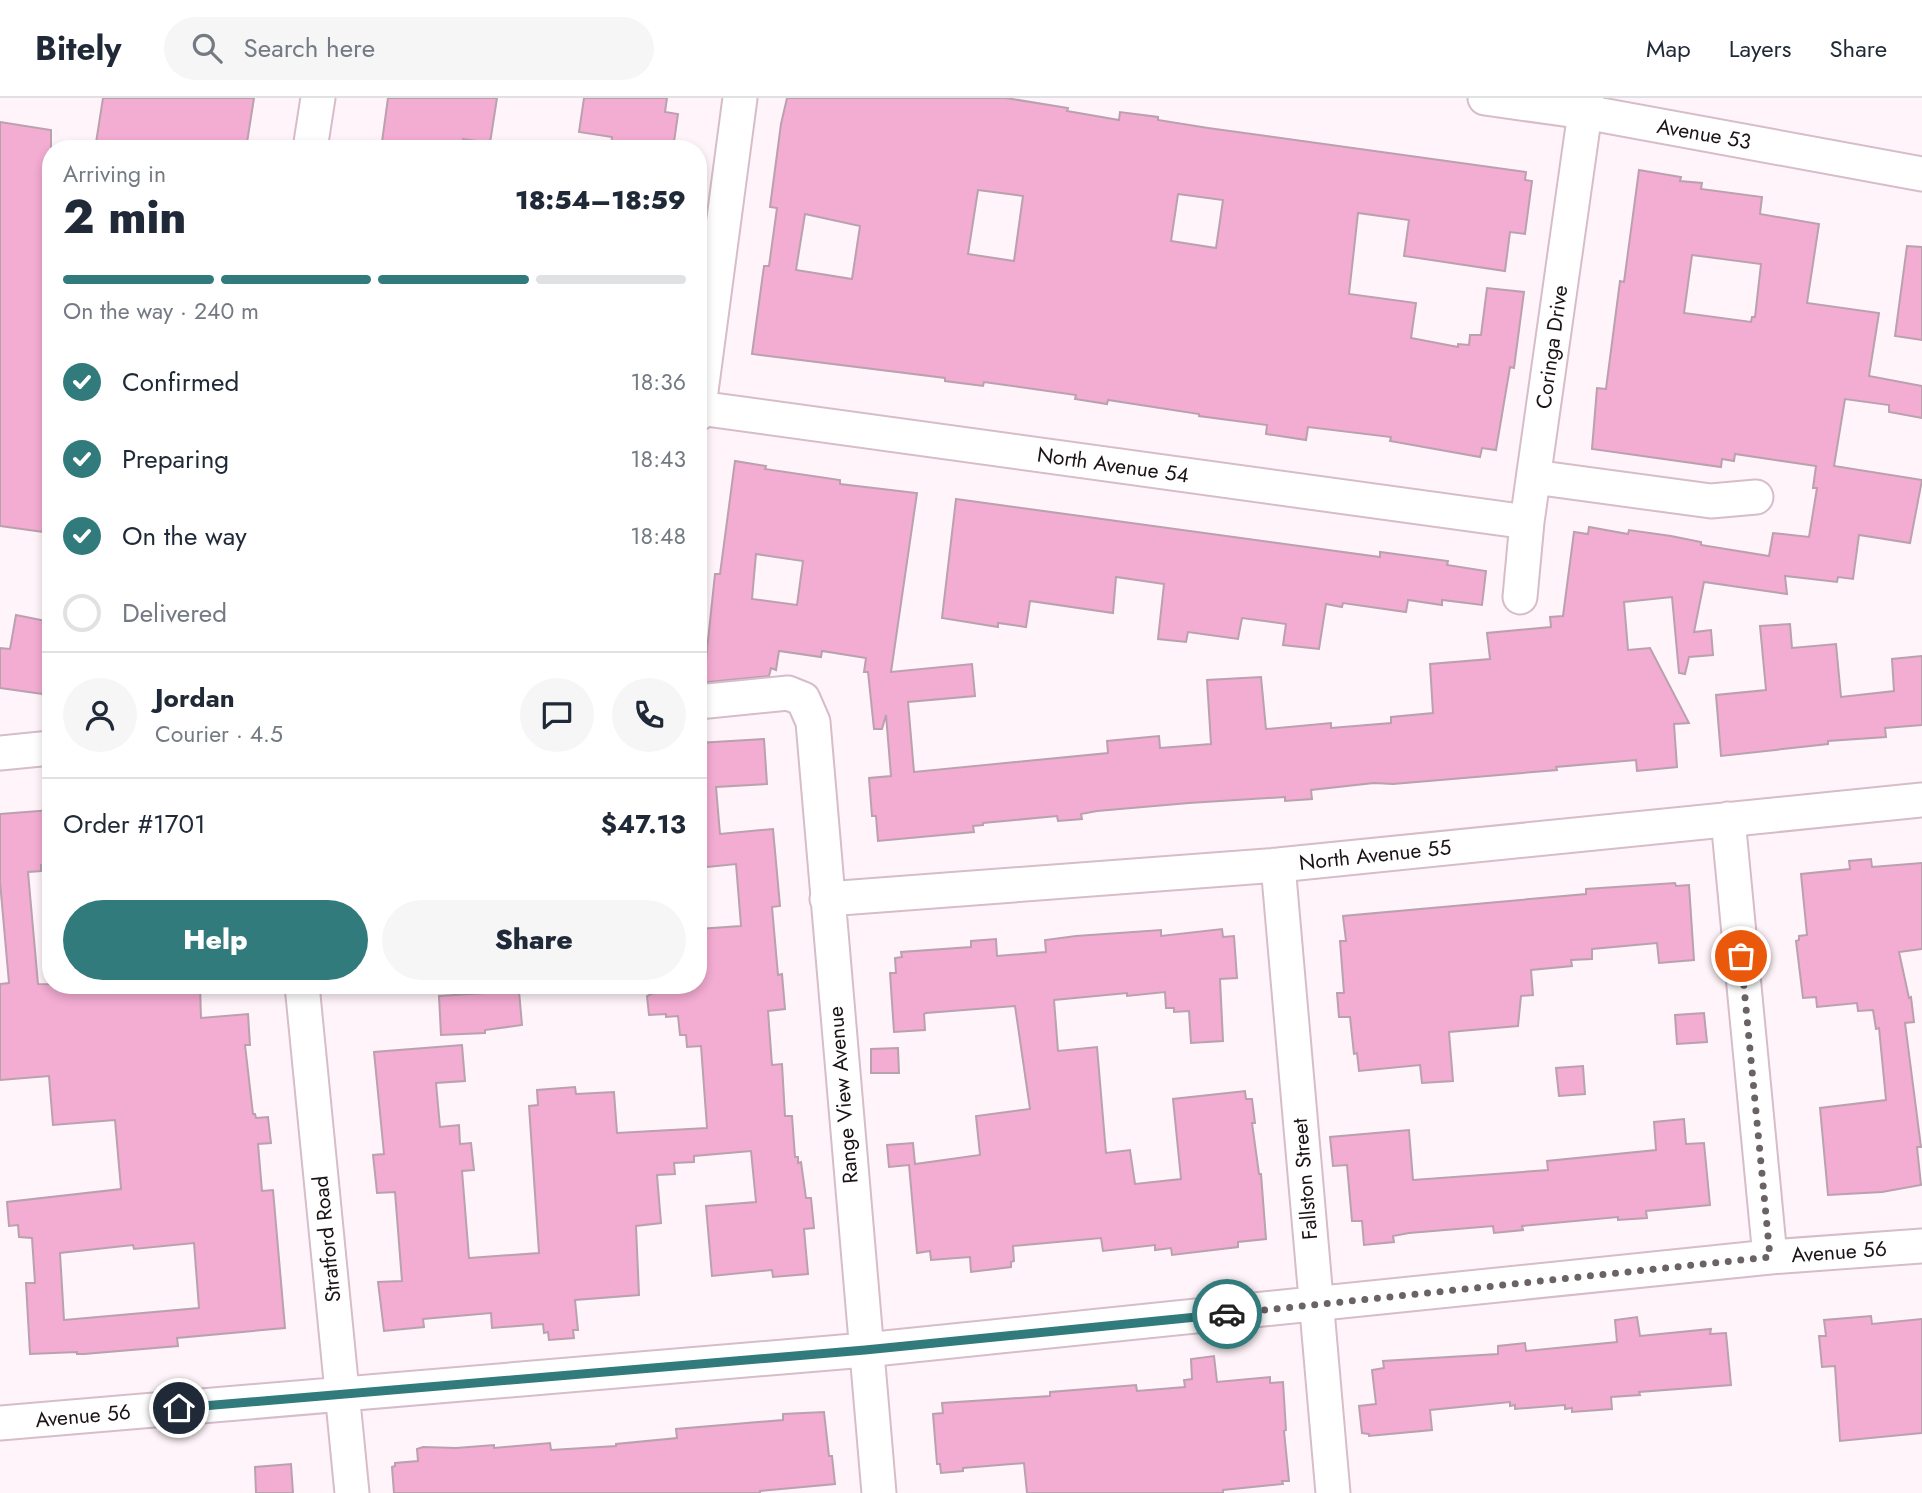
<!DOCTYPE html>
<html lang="en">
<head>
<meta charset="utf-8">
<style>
	body { margin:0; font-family:Jost,sans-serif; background:#f6f6f7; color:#1f2937; height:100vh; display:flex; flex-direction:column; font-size:26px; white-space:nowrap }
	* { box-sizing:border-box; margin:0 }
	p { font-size:23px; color:#747a83 }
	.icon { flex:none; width:38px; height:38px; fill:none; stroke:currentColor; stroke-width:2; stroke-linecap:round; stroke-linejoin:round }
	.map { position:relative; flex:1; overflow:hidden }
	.side { position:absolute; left:42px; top:42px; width:665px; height:854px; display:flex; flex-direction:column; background:#fff; border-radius:28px; box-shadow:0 4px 10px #0003 }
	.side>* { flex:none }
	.pin { position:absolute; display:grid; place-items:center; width:60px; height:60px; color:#fff; margin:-30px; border:4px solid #fff; border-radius:50%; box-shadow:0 2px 7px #0007 }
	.courier { position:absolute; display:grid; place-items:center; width:70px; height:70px; margin:-35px; border:5px solid #327b7c; border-radius:50%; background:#fff; color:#222; box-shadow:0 2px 9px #0007 }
	.overview em { font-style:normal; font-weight:800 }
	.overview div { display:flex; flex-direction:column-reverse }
	.overview { display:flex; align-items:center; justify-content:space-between; height:119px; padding:0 21px }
	h1 { font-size:46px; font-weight:800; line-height:52px }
	.bar { display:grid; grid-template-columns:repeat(4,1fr); gap:10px 7px; align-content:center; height:84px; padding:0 21px }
	.bar i { height:9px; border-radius:5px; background:#e0e1e3 }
	.bar .active { background:#327b7c }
	.bar p { grid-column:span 4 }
	.line { display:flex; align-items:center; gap:18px; padding:0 21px; border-top:2px solid #e0e1e3 }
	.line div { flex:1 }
	.round { display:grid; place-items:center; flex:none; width:74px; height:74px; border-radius:37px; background:#f6f6f7 }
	ol { padding:0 21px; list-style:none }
	li { display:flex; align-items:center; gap:21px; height:77px }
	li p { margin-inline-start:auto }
	li .icon { padding:7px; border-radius:50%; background:#327b7c; color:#fff; stroke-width:4 }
	li:last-child { color:#747a83 }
	li i { width:38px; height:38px; border:4px solid #e0e1e3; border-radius:50% }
	.action { display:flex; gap:14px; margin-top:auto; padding:14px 21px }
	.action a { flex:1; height:80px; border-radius:42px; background:#327b7c; color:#fff; font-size:28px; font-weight:800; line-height:80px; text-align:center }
	.action a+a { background:#f6f6f7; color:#1f2937 }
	header { display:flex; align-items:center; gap:42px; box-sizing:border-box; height:98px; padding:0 35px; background:#fff; border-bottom:2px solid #e0e1e3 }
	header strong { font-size:33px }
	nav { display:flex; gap:38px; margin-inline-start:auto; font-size:24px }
	.search { width:490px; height:63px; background:#f6f6f7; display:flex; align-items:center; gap:18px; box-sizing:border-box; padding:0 24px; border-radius:38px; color:#747a83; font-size:26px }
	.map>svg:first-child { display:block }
	.building { fill:#f3acd2; stroke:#baa1ae; stroke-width:2; fill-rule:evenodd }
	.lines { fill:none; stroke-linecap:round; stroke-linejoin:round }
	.minor-casing { stroke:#d6bdc9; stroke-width:37 }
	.minor { stroke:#fff; stroke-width:33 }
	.done { stroke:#6b6266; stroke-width:7; stroke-dasharray:0 12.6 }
	.route { stroke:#327b7c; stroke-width:9 }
	.labels { text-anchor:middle; stroke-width:5; stroke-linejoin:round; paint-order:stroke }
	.street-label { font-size:21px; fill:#1b1317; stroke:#fff }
</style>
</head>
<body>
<header>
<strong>Bitely</strong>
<div class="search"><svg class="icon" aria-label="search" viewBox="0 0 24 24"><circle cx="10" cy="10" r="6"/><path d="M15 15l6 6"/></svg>Search here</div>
<nav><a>Map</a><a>Layers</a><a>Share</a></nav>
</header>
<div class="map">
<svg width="1922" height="1395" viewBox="0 0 1922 1395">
	<rect width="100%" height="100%" fill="#fff4f9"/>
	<path class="building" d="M103 0H254L246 51H95Z
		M388 0H497L490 45 463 41 462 51H381Z
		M584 0H667L665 14 678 16 673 51H611L612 39 579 34Z
		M787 0H1006L1068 10 1067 13 1119 22 1120 14 1158 19V22L1208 30 1526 74 1525 82 1532 83 1525 136 1510 134 1505 173 1404 158 1409 122 1358 115 1349 196 1416 205 1411 240 1458 249V246L1469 247 1470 237H1481L1487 190 1524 194 1514 270 1510 269 1496 352 1482 350 1480 359 1390 343 1391 339 1308 329 1306 342 1266 336 1267 327 1199 318V316L1108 302 1107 306 1075 301 1076 297 984 284 983 288 945 283V280L752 256 764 168H769L777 110 770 109 781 26ZM978 92 1023 98 1014 163 968 156ZM1178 96 1223 102 1216 150 1171 143ZM805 116 860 128 852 181 796 172Z
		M0 24 51 32V435L0 428Z
		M1639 72 1681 79 1680 83 1702 85 1701 91 1762 99 1760 116 1819 126 1807 205 1879 215 1869 278 1922 288V320L1889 314V307L1845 301 1834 368 1922 382 1910 445 1859 437 1853 481 1838 479 1837 484 1785 478 1787 496 1704 484 1694 534 1711 532 1713 557 1689 559 1685 576 1679 575 1672 499 1624 504 1628 552 1650 550 1689 625 1674 626 1677 669 1637 673 1636 662 1556 669 1557 672 1393 686 1374 685 1311 692 1312 701 1285 703V699L1189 705 1097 713 1081 716 1082 721 1058 723 1057 718 983 725V727L973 728 974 734 878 743 876 718H872L869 680 891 678 886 617 882 631H874L868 574H864L866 560 822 553 821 559 779 553 776 572 771 570 769 578 698 585V559L706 561 715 476H720L735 363 766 368 765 371 840 382V386L917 395 891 574 972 566 975 598 908 604 914 674 1108 655 1107 643 1159 638 1160 650 1211 646 1207 582 1261 579 1266 631 1331 625V630L1391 625V619L1433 615 1430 566 1490 561 1487 535 1551 529 1550 519 1563 518 1574 434 1588 436 1589 429 1628 436 1629 432 1671 438 1701 444V447L1769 458 1773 435 1809 439 1817 390H1813L1816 368 1735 356 1734 363 1722 361 1721 369 1592 351 1597 290 1606 291 1620 183 1624 184ZM1692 157 1761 166 1755 219H1752L1751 224 1684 215ZM756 456 803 463 797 507 752 501Z
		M1907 148 1922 149V242L1895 238Z
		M956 401 1380 459V454L1448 463 1447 467 1486 473 1482 507 1442 502V507L1408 502 1406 514 1343 505 1342 509 1326 506 1319 551 1283 547 1286 526 1242 520 1238 541 1188 534 1186 544 1158 541 1164 486 1116 479 1113 515 1030 503 1026 529 998 525V529L942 520Z
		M16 517 46 523 44 538 51 539V594L43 593V596L0 590V550L10 551Z
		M1790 526 1792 550 1836 546 1841 599 1894 593 1892 561 1922 558V627L1885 630 1886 639 1828 643V646L1721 658 1716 597 1766 592 1760 528Z
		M764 641 767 686 716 689 720 736 773 731 780 808 772 809 778 877 782 876 785 911 768 913 772 967 782 966 785 1018H792L795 1059H798V1065L801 1064 806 1100H811L814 1130 804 1131 808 1176 773 1179 772 1172 712 1178 706 1108 756 1104 751 1053 694 1058V1064L674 1065 675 1076 657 1077 661 1125 636 1128 639 1197 575 1202 578 1232H573L574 1240 549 1242 548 1234 544 1235 543 1226 492 1230 491 1215 423 1221 424 1229 384 1233 378 1184 402 1183 395 1094 377 1095 376 1085 373 1057 384 1056 374 954 462 947 465 983 436 985 440 1029 459 1027 460 1046 471 1045 474 1072 462 1073 469 1160 539 1155 529 1008 538 1007 537 992 575 989 576 996 614 994 617 1035 707 1030 701 948 687 949 686 937H680L678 918 666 919V916L649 917 647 898 670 887H698V831L741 828 736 766 698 770V645Z
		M51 712V766L41 767V773L28 774 38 886 200 887 201 920 248 916 250 947H245L253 1016H255L256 1020 268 1019 271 1045 258 1046 262 1093 273 1092 285 1230 177 1240 178 1248 84 1256H77V1254L30 1256 26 1185H35L32 1140 19 1139 18 1127 9 1128 7 1104 121 1091 115 1022 53 1027 49 978 0 982V886L9 885 0 784V716ZM194 1145 199 1210 64 1222 60 1155 133 1147 134 1151Z
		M1871 761 1872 769 1922 765V851L1899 854 1909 900 1911 899 1914 924 1905 925 1921 1049H1917L1921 1087 1882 1094 1828 1097 1820 1010 1886 1002 1879 930 1876 931 1873 912 1858 913 1857 905 1817 909 1816 899 1803 900 1796 843 1799 842V838L1807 837 1801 776 1850 771 1849 763Z
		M1675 785 1676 788 1689 787 1694 862 1659 865 1657 845 1592 851V861L1571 862 1572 868 1531 872 1533 897 1521 898 1518 928 1449 934 1453 983 1422 985 1420 967 1359 973 1357 955 1354 956 1350 919H1339L1337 895H1344L1340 843H1346L1343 818 1586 796V791Z
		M1222 831 1223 839 1234 838 1237 880 1220 881 1223 943 1191 945 1189 913 1174 914V910H1166L1165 894 1127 898V895L1054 902 1058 953 1097 949 1106 1055 1130 1052 1135 1086 1181 1081 1173 1001 1245 993 1246 1001H1252L1255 1025H1252L1259 1076H1261L1266 1141 1238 1144V1149L1172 1157 1171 1150 1155 1152V1147L1103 1153 1101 1140 1013 1148 1014 1163 1011 1164V1169L971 1174 970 1159 931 1162 930 1153 917 1155 909 1067 889 1069 887 1047 913 1045 915 1066 980 1057 976 1018 1030 1011 1015 908 926 915 924 916 925 932 894 934 890 875H896L895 860 902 859 901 854 971 849V843L996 841 997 858 1046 854 1045 842 1076 838 1161 832V838Z
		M519 893 522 927 485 932V935L441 937 439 898Z
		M1704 915 1707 944 1677 946 1675 917Z
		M898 950 899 975H871V951Z
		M1583 968 1585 996 1559 998 1556 970Z
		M1684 1021 1686 1046 1704 1045 1710 1107 1646 1113 1647 1120 1618 1122V1119L1522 1128 1523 1132 1494 1135 1493 1128 1409 1135 1393 1138 1394 1144 1364 1147 1362 1123H1352L1347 1067 1333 1068 1330 1039 1409 1032 1413 1082 1548 1072 1547 1063 1656 1052 1654 1024Z
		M1871 1218 1872 1226 1922 1221V1335L1840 1343 1835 1268 1822 1269 1819 1238H1826L1824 1222Z
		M1637 1219 1640 1238 1711 1231 1710 1236 1726 1235 1731 1287 1639 1294 1640 1297 1611 1299 1612 1311 1572 1314V1310L1565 1311V1307L1515 1311V1307L1510 1308V1304L1430 1312 1432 1332 1369 1338V1336L1362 1335 1359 1308 1376 1306 1372 1272 1384 1270 1383 1263 1498 1256V1248L1525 1245 1526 1253 1617 1244 1615 1222Z
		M1214 1258 1217 1284 1270 1279V1285L1283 1284 1286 1332 1284 1333 1289 1383H1282L1283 1386 1223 1392V1395H1027L1024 1365 963 1370V1373L941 1375 940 1366H937L933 1316 943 1315 942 1305 1050 1298V1294L1136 1287 1137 1293 1185 1289 1184 1282 1192 1281 1191 1261Z
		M824 1314 829 1358H832L835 1386 760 1393V1395H394L392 1369 395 1368V1365L418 1363 417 1351 423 1349 456 1350 494 1347V1350L550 1345 551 1352 616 1348V1346L677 1340 676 1331 783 1322V1316Z
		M291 1366 293 1395H256L255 1369Z"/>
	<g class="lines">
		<defs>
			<path id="minor" d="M1485 0 1585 14 1922 76
				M310 51 318 0
				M699 310 1527 424
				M698 316 740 0
				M1534 379 1711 403 1756 399
				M1520 499 1527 424 1587 0
				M698 604 788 595 803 601 813 624 879 1395
				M0 655 51 650
				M1728 721 1770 1159
				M1278 767 1333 1395
				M827 801 1278 767 1922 702
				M302 887 352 1395
				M0 1325 865 1252 1770 1159 1922 1148"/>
		</defs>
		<use href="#minor" class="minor-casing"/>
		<use href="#minor" class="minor"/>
	</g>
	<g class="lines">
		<path class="done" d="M1227 1216 1770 1159 1741 858"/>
		<path class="route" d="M179 1310 865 1252 1227 1216"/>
	</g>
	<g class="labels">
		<g class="street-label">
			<text transform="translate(1704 36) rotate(10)" y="7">Avenue 53</text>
			<text transform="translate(1552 249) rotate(-82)" y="7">Coringa Drive</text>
			<text transform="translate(1113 367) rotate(8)" y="7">North Avenue 54</text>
			<text transform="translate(1375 757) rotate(-6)" y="7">North Avenue 55</text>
			<text transform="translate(843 997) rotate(-95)" y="7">Range View Avenue</text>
			<text transform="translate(1305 1081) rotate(-95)" y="7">Fallston Street</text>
			<text transform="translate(327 1141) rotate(-96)" y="7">Stratford Road</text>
			<text transform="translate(1839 1154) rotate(-4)" y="7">Avenue 56</text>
			<text transform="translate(83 1318) rotate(-5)" y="7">Avenue 56</text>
		</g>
	</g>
</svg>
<div class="pin" style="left:1741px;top:858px;background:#ea580c"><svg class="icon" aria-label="bag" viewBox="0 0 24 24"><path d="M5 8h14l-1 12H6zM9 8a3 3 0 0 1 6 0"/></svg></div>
<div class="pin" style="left:179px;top:1310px;background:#1f2937"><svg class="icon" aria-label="home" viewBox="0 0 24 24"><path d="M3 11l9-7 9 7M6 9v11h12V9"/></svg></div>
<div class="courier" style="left:1227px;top:1216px"><svg class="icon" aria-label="car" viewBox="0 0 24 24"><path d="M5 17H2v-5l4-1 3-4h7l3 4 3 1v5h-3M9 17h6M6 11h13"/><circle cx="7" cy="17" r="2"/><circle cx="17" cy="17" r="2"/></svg></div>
<section class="side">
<div class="overview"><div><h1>2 min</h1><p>Arriving in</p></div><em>18:54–18:59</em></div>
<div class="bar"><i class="active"></i><i class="active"></i><i class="active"></i><i></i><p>On the way · 240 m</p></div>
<ol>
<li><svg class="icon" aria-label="check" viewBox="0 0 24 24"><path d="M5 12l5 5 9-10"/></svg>Confirmed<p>18:36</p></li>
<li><svg class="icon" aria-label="check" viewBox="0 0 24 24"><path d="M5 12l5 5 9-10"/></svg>Preparing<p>18:43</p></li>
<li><svg class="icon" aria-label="check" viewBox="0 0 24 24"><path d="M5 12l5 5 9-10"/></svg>On the way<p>18:48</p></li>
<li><i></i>Delivered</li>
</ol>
<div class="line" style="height:126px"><a class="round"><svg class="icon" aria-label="person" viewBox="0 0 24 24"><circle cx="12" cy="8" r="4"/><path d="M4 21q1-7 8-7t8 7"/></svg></a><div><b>Jordan</b><p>Courier · 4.5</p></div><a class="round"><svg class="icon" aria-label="chat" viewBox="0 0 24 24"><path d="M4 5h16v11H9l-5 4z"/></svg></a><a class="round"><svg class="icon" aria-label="phone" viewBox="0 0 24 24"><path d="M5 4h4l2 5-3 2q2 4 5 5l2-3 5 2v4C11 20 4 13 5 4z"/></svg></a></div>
<div class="line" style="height:91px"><div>Order #1701</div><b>$47.13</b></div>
<div class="action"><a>Help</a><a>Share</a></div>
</section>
</div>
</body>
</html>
